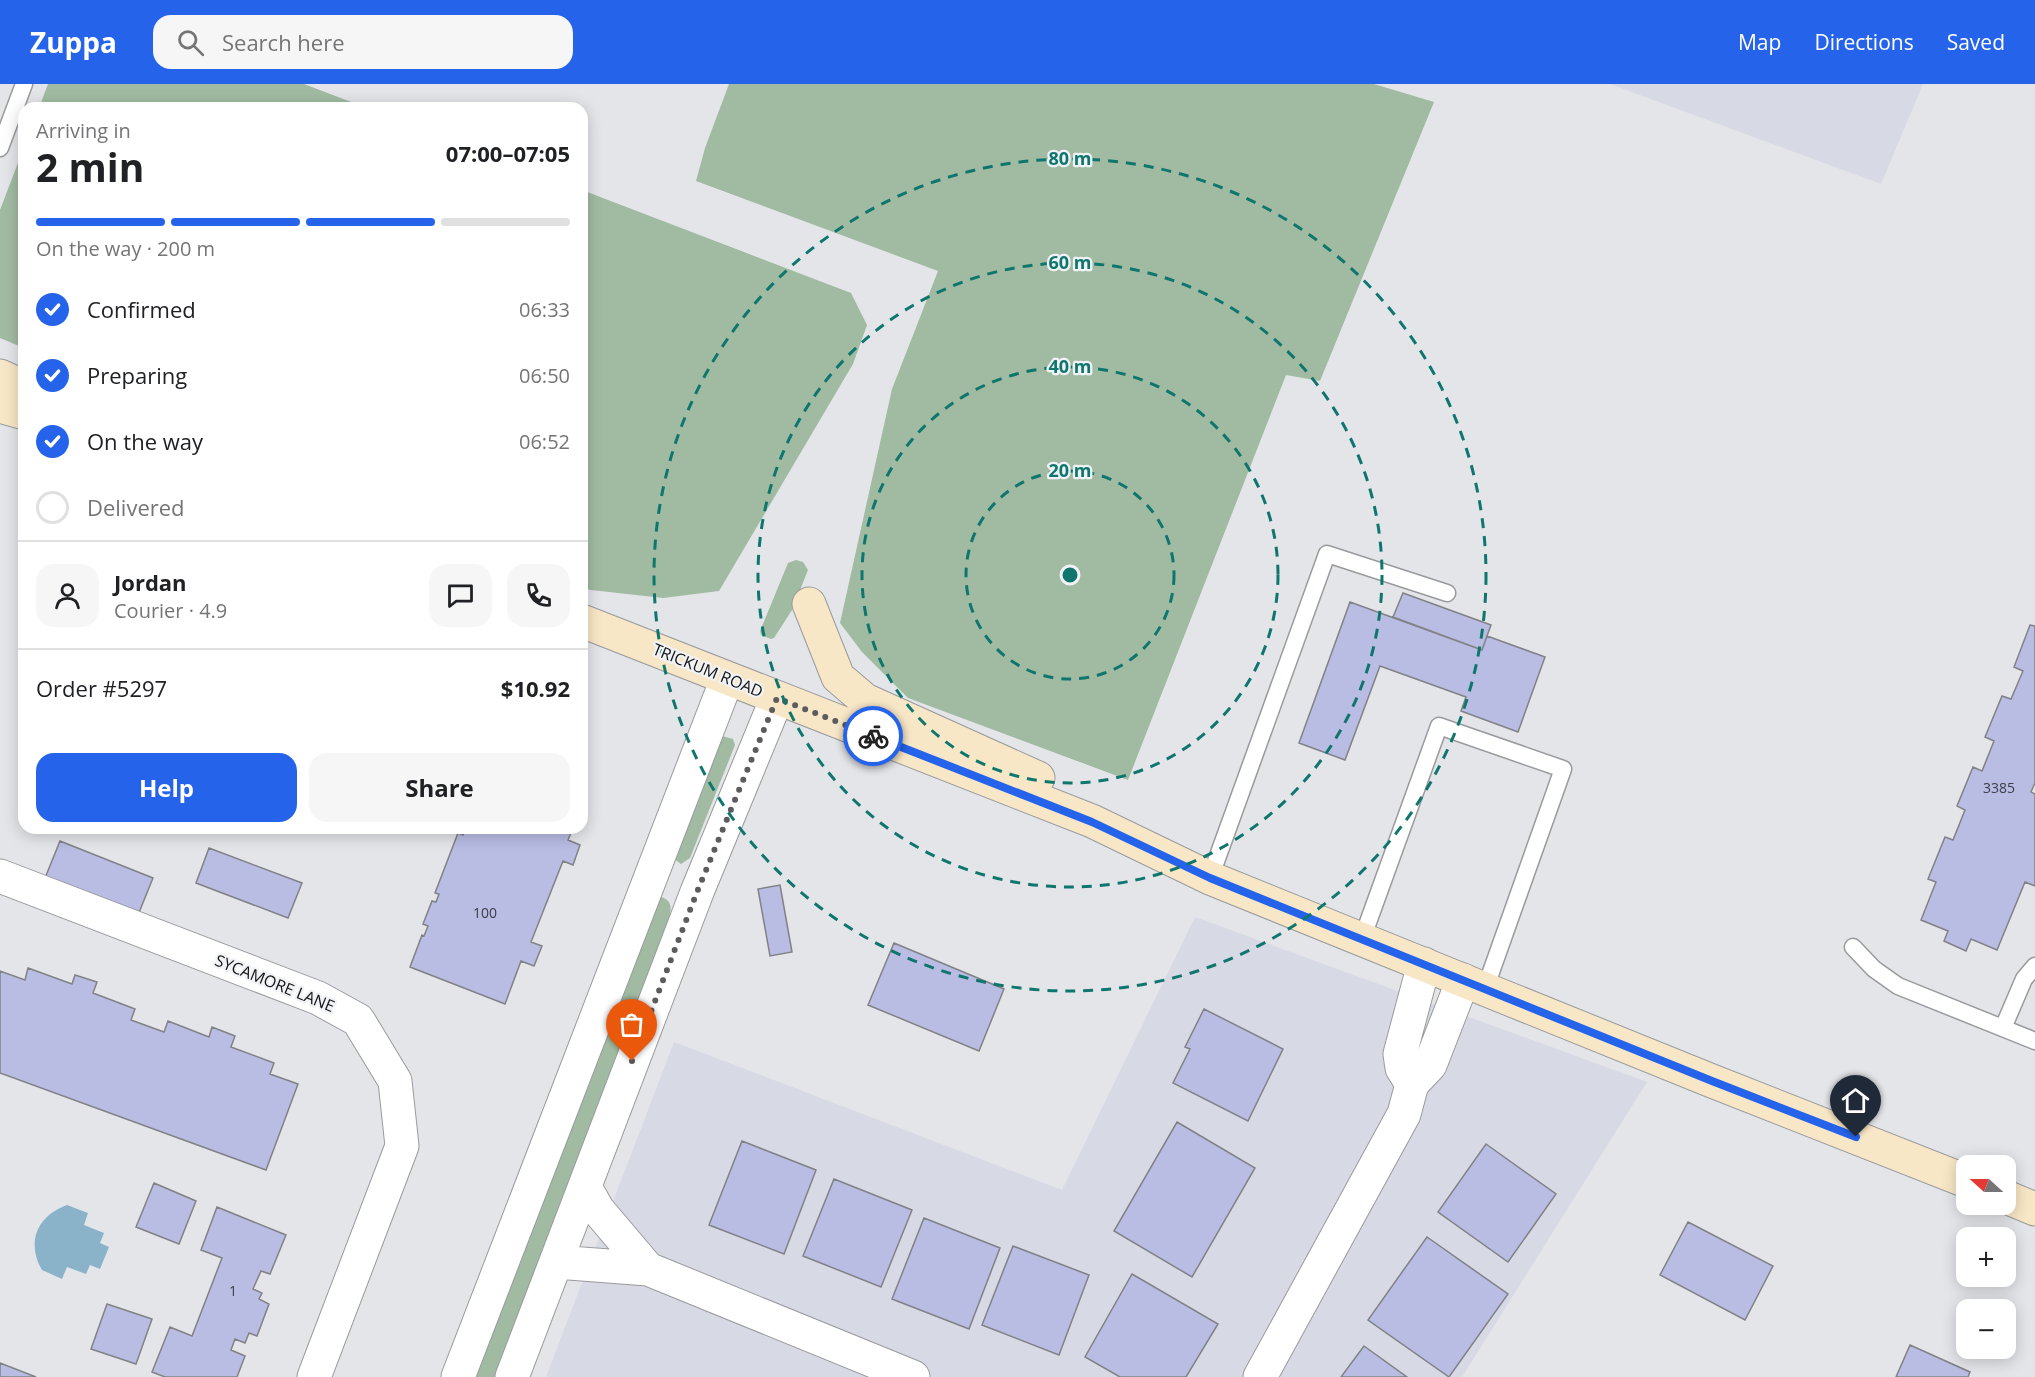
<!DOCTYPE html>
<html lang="en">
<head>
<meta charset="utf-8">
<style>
	body { margin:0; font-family:"Open Sans",sans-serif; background:#f6f6f6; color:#202124; height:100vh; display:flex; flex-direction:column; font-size:22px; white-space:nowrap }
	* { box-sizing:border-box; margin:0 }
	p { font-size:20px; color:#757577 }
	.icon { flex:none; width:33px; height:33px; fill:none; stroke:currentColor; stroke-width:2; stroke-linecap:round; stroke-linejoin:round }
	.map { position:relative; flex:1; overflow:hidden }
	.sheet { position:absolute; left:18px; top:18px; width:570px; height:732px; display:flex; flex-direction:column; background:#fff; border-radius:18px; box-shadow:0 3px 15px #0003 }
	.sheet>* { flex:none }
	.needle { width:39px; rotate:291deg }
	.controls { position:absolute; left:1956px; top:1071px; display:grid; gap:12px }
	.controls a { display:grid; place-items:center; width:60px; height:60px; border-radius:12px; background:#fff; box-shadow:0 3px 15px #0003; font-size:30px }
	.pin { position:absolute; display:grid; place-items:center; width:51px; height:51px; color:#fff; margin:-62px -26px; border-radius:50% 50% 50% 0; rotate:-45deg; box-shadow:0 0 6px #0007 }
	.pin .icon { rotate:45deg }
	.courier { position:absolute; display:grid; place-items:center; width:60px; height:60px; margin:-30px; border:4px solid #2563eb; border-radius:50%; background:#fff; color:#222; box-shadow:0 2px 8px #0007 }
	.summary em { font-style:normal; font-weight:700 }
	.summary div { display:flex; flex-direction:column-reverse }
	.summary { display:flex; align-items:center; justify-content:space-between; height:102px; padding:0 18px }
	h1 { font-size:39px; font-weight:700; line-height:45px }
	.bar { display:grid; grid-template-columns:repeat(4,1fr); gap:9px 6px; align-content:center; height:72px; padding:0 18px }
	.bar i { height:8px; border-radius:4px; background:#e0e0e0 }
	.bar .current { background:#2563eb }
	.bar p { grid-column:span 4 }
	.line { display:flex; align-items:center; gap:15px; padding:0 18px; border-top:2px solid #e0e0e0 }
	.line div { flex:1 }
	.round { display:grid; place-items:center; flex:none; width:63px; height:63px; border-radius:18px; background:#f6f6f6 }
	ol { padding:0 18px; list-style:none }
	li { display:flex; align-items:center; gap:18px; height:66px }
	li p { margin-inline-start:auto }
	li .icon { padding:6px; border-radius:50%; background:#2563eb; color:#fff; stroke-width:4 }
	li:last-child { color:#757577 }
	li i { width:33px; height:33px; border:3px solid #e0e0e0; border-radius:50% }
	.button { display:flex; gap:12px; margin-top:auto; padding:12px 18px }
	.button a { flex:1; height:69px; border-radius:18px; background:#2563eb; color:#fff; font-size:24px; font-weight:700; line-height:69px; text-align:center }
	.button a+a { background:#f6f6f6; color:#202124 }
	header { display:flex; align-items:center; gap:36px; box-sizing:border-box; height:84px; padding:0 30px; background:#2563eb; color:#fff }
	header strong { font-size:28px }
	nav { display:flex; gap:33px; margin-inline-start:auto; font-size:21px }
	.search { width:420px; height:54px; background:#f6f6f6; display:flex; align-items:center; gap:15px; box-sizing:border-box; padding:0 21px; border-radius:18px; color:#757577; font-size:22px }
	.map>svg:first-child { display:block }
	.built { fill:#d7d9e5 }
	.green { fill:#a1bba2 }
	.water { fill:#8ab3ca }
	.building { fill:#b9bce3; stroke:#818286; stroke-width:1.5 }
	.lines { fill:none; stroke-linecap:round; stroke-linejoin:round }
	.lane-casing { stroke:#999a9e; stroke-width:19 }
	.street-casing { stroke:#999a9e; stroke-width:35 }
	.secondary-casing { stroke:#999a9e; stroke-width:35 }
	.lane { stroke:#fff; stroke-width:16 }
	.street { stroke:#fff; stroke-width:33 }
	.secondary { stroke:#f8e7c6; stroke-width:33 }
	.done { stroke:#5c5c5f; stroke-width:6; stroke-dasharray:0 10.8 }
	.route { stroke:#2563eb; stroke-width:8 }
	.ring { fill:none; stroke:#0f766e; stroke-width:3; stroke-dasharray:10 8 }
	.labels { text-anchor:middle; stroke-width:4.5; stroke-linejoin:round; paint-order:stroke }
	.number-label { font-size:14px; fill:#3c3d48 }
	.street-label { font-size:16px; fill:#121314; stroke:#f1f2f6 }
	.centre { fill:#0f766e; stroke:#f1f2f6; stroke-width:3 }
	.ring-label { font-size:18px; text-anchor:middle; font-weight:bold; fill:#0f766e; stroke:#f1f2f6; stroke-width:4.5; stroke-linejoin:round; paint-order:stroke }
</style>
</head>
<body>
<header>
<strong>Zuppa</strong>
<div class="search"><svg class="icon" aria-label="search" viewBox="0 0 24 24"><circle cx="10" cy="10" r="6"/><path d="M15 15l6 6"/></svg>Search here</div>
<nav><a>Map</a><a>Directions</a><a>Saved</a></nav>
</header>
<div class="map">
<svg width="2035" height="1293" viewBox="0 0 2035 1293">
	<rect width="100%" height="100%" fill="#e4e5e9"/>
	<path class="built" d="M1610 0H1923L1881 100Z
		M1195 833 1647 998 1462 1293H546L674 958 1062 1106Z"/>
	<path class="green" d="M48 0H304L367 24H39Z
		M729 0H1374L1434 18 1320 297 1286 291 1128 696 908 614 862 568 840 539 892 305 938 187 696 97 705 64Z
		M24 63V264L0 254V126Z
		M582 106 851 209 867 241 853 280 719 507 663 514 582 505Z
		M796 476 803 478 808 486 792 526 774 554 771 555 761 551 760 547 788 479Z
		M722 652 733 655 735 661 690 774 681 780 673 774Z
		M661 813C674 817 671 827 668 838L547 1161 495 1293H474L655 816Z"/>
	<path class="water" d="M67 1121 88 1129 84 1141 104 1149 100 1159 109 1163 100 1185 90 1181 86 1190 67 1183 62 1195 42 1186C26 1158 37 1132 67 1121Z"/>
	<path class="building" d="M1403 509 1491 541 1482 566 1393 533Z
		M1350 518 1482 566 1487 552 1545 573 1518 648 1461 627 1466 613 1380 582 1345 676 1299 659Z
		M2030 541 2035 542V699L2031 708 2035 710V802L2025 798 1997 866 1971 855 1966 867 1944 857 1948 847 1921 836 1936 798 1928 795 1945 753 1953 756 1965 726 1957 722 1973 683 1982 687 1994 657 1985 653 2002 612 2011 615 2023 587 2014 583Z
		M466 744H573L568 756 580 761 573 781 563 777 531 858 542 862 534 882 521 877 505 920 410 883 422 851 424 852 428 842 423 840 432 817 436 818 439 810 435 809 458 749 463 751Z
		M60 757 153 794 138 831 45 794Z
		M209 764 302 799 288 834 196 799Z
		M780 801 792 868 770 872 758 805Z
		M894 859 1004 905 979 967 868 921Z
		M28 884 72 900 75 891 97 898 93 909 135 925 131 936 164 948 168 937 209 953 212 943 235 952 231 963 274 979 270 990 298 1000 266 1086 0 989V887L25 896Z
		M1204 925 1283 965 1248 1037 1173 999 1190 965 1185 963Z
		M1177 1038 1255 1084 1192 1193 1114 1147Z
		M742 1057 816 1086 784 1170 709 1141Z
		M1486 1060 1556 1110 1508 1178 1438 1128Z
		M834 1095 912 1126 881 1203 803 1172Z
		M154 1099 196 1117 179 1160 136 1143Z
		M217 1123 286 1151 270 1190 261 1187 253 1205 262 1209 259 1215 269 1220 257 1252 249 1249 245 1259 235 1255 231 1266 245 1272 237 1293H165L152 1288 170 1243 192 1252 222 1174 201 1166Z
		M924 1134 1000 1164 969 1245 892 1215Z
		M1688 1138 1773 1182 1745 1236 1660 1191Z
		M1427 1153 1508 1210 1449 1293 1368 1236Z
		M1013 1162 1089 1191 1059 1271 982 1241Z
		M1132 1190 1218 1240 1186 1293H1120L1085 1273Z
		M107 1220 152 1235 136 1280 91 1265Z
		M1910 1261 1970 1288 1968 1293H1896Z
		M1364 1262 1407 1293H1341Z
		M0 1279 36 1293H0Z"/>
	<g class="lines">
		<defs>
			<path id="lane" d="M0 64 24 0
				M1210 794 1327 470 1447 509
				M1362 855 1439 642 1563 685 1485 905
				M1853 863 1874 885 1898 902 2035 957
				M2003 944 2024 895 2035 882"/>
			<path id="street" d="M0 792 318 914 358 936 395 997 402 1062 314 1293
				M1424 880 1400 970 1402 984 1412 1000 1430 981 1463 896
				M556 1178 648 1185 598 1126 585 1103
				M648 1185 913 1293
				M458 1293 727 595
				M512 1293 697 808 777 614
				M1260 1293 1404 1030 1412 1000"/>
			<path id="secondary" d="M0 292 24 303
				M0 322 24 329
				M809 520 838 593 865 616 1038 694
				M582 537 1092 737 1210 794 1712 997 1966 1097
				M2006 1113 2035 1125"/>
		</defs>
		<use href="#lane" class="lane-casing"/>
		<use href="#street" class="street-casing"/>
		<use href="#secondary" class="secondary-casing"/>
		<use href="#lane" class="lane"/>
		<use href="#street" class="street"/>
		<use href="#secondary" class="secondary"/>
	</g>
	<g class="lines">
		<path class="done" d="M632 977 697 808 777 614 873 652"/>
		<path class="route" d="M873 652 1092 738 1210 794 1712 997 1856 1053"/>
	</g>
	<g class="ring">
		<circle cx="1070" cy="491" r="104"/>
		<circle cx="1070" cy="491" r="208"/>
		<circle cx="1070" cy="491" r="312"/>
		<circle cx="1070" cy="491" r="416"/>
	</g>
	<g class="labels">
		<g class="number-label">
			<text x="1999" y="709">3385</text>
			<text x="485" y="834">100</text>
			<text x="233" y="1212">1</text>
		</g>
		<g class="street-label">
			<text transform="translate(708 586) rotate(22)" y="6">TRICKUM ROAD</text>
			<text transform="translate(275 899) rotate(22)" y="6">SYCAMORE LANE</text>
		</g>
	</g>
	<circle cx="1070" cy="491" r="9" class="centre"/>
	<g class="ring-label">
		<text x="1070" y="81">80 m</text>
		<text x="1070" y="185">60 m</text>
		<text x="1070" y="289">40 m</text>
		<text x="1070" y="393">20 m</text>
	</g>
</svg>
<div class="controls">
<a><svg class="needle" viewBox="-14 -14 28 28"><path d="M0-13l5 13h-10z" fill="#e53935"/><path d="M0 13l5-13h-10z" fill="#757577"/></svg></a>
<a>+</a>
<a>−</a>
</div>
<div class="pin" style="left:632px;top:977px;background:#ea580c"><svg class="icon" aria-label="bag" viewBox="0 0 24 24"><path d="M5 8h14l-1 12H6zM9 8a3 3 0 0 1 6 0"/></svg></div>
<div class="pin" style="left:1856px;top:1053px;background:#1f2937"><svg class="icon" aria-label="home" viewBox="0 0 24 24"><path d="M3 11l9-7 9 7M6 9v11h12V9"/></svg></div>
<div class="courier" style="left:873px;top:652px"><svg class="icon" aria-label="bike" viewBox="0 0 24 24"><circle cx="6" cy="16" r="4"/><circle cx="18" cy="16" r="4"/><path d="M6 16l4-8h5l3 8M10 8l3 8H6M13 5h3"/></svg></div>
<section class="sheet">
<div class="summary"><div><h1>2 min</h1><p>Arriving in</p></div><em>07:00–07:05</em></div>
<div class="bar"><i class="current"></i><i class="current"></i><i class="current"></i><i></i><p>On the way · 200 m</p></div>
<ol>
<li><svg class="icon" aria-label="check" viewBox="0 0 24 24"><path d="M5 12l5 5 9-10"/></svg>Confirmed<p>06:33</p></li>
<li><svg class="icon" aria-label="check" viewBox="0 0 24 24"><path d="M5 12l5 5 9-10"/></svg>Preparing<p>06:50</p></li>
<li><svg class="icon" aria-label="check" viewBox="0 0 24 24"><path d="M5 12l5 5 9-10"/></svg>On the way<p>06:52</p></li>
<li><i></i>Delivered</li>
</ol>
<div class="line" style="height:108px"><a class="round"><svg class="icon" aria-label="person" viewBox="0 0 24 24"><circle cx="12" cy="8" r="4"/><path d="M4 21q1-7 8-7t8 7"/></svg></a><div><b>Jordan</b><p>Courier · 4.9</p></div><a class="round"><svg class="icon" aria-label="chat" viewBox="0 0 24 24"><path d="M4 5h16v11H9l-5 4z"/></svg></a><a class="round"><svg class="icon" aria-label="phone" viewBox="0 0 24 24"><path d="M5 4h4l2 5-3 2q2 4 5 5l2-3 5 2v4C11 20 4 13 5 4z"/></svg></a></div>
<div class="line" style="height:78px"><div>Order #5297</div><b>$10.92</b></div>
<div class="button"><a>Help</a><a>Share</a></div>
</section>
</div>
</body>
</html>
